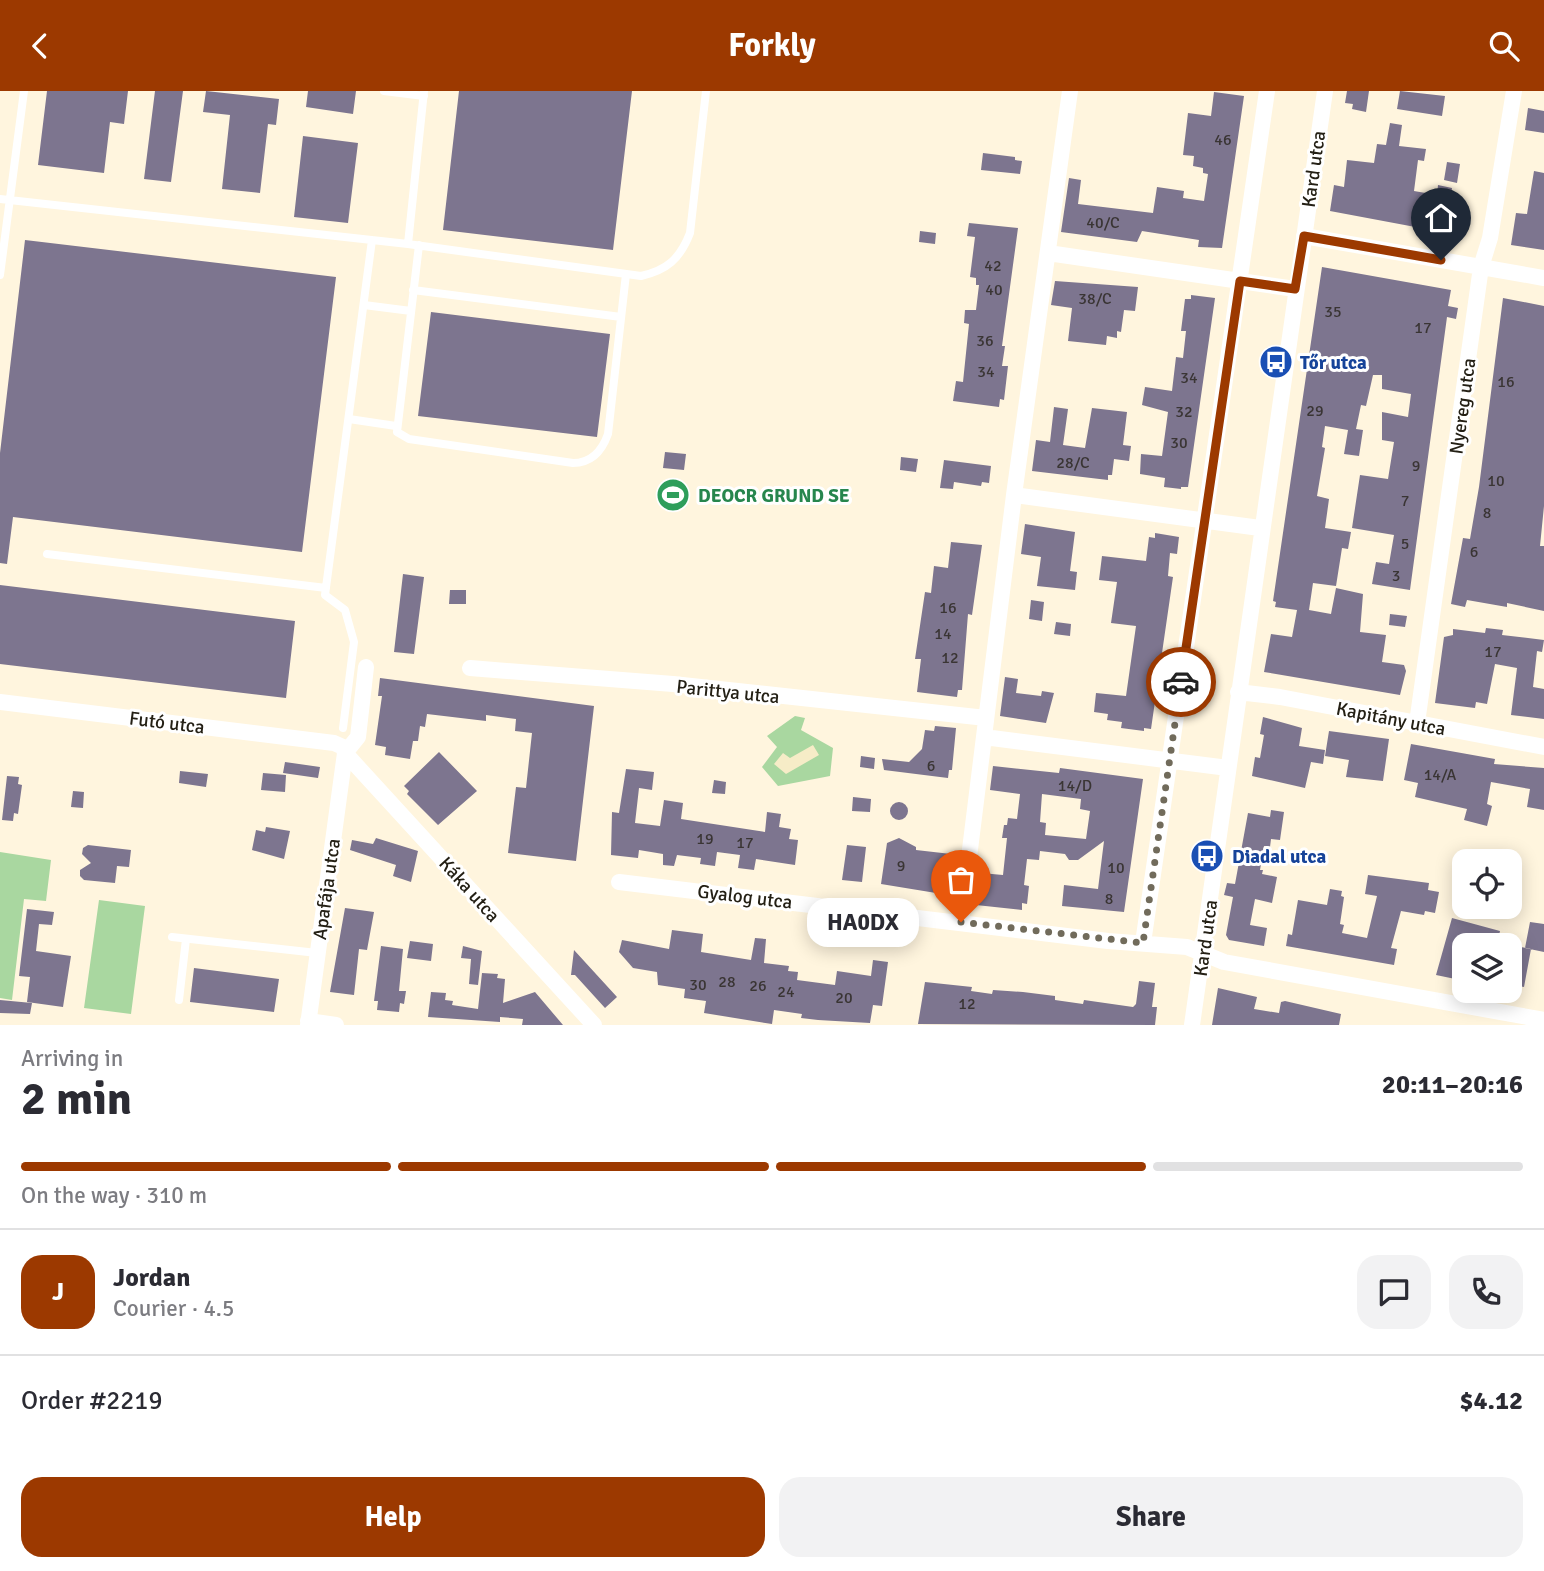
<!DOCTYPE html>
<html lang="en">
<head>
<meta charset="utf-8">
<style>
	body { margin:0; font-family:Signika,sans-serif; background:#f2f2f3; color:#2b2b33; height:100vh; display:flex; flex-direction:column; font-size:26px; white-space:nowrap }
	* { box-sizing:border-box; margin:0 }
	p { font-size:23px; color:#7c7c81 }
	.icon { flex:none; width:38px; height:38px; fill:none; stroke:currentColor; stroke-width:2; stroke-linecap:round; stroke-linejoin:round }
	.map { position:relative; height:934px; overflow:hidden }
	.side { display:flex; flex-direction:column; background:#fff; flex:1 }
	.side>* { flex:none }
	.tools { position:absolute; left:1452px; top:758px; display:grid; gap:14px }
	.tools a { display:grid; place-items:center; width:70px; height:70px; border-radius:14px; background:#fff; box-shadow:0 4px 18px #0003; font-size:35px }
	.pin { position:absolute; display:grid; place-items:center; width:60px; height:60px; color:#fff; margin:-72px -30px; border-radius:50% 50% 50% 0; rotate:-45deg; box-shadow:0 0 7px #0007 }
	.pin .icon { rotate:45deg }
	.courier { position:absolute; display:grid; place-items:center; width:70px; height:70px; margin:-35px; border:5px solid #9c3900; border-radius:50%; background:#fff; color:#222; box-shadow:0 2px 9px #0007 }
	.bubble { position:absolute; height:49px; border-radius:21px; background:#fff; box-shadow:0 4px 18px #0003; font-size:23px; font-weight:700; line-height:49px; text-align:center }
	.overview em { font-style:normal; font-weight:700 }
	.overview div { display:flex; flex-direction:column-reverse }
	.overview { display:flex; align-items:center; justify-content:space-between; height:119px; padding:0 21px }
	h1 { font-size:46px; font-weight:700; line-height:52px }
	.bar { display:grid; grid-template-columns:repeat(4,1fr); gap:10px 7px; align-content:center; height:84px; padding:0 21px }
	.bar i { height:9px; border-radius:5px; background:#e1e1e2 }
	.bar .selected { background:#9c3900 }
	.bar p { grid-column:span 4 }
	.line { display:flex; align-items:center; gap:18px; padding:0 21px; border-top:2px solid #e1e1e2 }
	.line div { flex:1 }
	.round { display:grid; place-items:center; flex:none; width:74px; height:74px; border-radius:21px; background:#f2f2f3 }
	.cta { display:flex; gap:14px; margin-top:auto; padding:14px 21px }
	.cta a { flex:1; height:80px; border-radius:21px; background:#9c3900; color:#fff; font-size:28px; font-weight:700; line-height:80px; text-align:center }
	.cta a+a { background:#f2f2f3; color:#2b2b33 }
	header { display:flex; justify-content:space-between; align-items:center; height:91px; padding:0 21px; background:#9c3900; color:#fff; font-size:32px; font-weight:700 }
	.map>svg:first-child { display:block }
	.green { fill:#a9d7a0 }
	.sand { fill:#f6ecc7 }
	.building { fill:#7d758f; fill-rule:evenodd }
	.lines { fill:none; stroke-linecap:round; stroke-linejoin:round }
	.service { stroke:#fff; stroke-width:8 }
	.minor { stroke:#fff; stroke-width:16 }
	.done { stroke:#716b5b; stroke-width:7; stroke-dasharray:0 12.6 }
	.route { stroke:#9c3900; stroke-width:9 }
	.labels { text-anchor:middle; stroke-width:6; stroke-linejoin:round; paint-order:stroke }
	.number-label { font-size:16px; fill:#3a3534 }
	.street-label { font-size:19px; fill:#242015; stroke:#fff }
	.transit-label { font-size:19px; font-weight:bold; fill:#164399; stroke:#fff; text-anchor:start }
	.leisure-label { font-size:19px; font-weight:bold; fill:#27864d; stroke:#fff; text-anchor:start }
</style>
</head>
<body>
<header><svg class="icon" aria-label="back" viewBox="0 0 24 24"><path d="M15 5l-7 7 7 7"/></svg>Forkly<svg class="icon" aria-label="search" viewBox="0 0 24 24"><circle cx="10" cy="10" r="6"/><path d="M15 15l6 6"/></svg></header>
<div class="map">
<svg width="1544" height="934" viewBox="0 0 1544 934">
	<rect width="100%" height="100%" fill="#fff5de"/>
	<path class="green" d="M795 625 805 627 801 639 833 657 830 685 778 695 762 676 777 656 767 645Z
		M0 761 51 769 46 810 24 808 12 909 0 907Z
		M99 809 145 815 131 923 84 917Z"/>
	<path class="sand" d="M813 654 819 664 786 683 774 673 783 662 790 667Z"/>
	<path class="building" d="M47 0H128L124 33 110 31 104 82 38 74Z
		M155 0H183L171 91 144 88Z
		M206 0 279 8 276 34 268 33 260 102 222 98 230 24 203 21Z
		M308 0H356L353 23 306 16Z
		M459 0H632L613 159 443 139Z
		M1347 0H1369L1366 21 1352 18 1353 13 1345 12Z
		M1400 0 1445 5 1442 25 1397 18Z
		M1214 1 1244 5 1222 157 1198 156 1199 149 1142 140 1137 151 1061 141 1069 87 1081 89 1078 113 1153 122 1157 96 1184 100 1183 107 1204 110 1208 83 1203 82V77L1193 75 1194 65 1183 64 1188 22 1211 25Z
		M1528 17 1544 20V42L1525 39Z
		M1390 32 1402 34 1399 55 1426 58 1424 70 1418 69 1414 100 1437 104 1438 94 1452 97 1449 120 1462 122 1458 144 1330 120 1334 94 1344 96 1347 69 1374 72 1377 53 1386 54Z
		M303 45 358 52 348 132 294 126Z
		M983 62 1015 66V69L1022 70 1020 83 981 79Z
		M1447 71 1460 73 1457 92 1444 89Z
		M1534 80 1544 82V159L1511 154 1516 122 1527 123Z
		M969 132 1018 137 1002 255H1005L1002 275H1008L1004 309 1000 308 999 316 953 310 956 290 963 291 969 233 964 232 965 219H976L979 194H976V187L970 186 975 146 967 145Z
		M920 140 936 142 935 153 919 151Z
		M25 149 336 186 302 461 13 426 7 473 0 472V362Z
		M1322 176 1451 199 1448 215 1458 217 1456 228 1447 226 1410 499 1372 493 1376 471 1389 473 1394 444 1352 437 1360 384 1388 388 1394 351 1382 349V321L1408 326 1411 303 1382 298V284H1373L1366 315 1361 314 1356 338 1363 339 1359 365 1344 363 1348 339 1325 335 1322 356 1325 357 1317 405 1329 408 1325 437 1351 441 1348 458 1342 457 1336 495 1313 492 1309 519 1331 523 1336 497 1363 503 1360 541 1386 544 1382 571 1404 574 1406 580 1400 604 1264 581 1271 543 1292 546 1297 519 1275 516 1276 511 1273 510Z
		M1055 190 1138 196 1135 220 1124 219 1121 241 1117 240V247L1107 245 1106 254 1068 250 1072 217 1051 214Z
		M1191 204 1215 207 1188 396H1181V398L1164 396 1165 387 1140 383 1141 363 1162 365 1168 321 1142 314 1145 296 1172 300 1176 266 1183 267 1186 240H1181L1185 208H1191Z
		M1503 207 1544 215V415L1540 455H1544V520L1507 512V516L1467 509 1465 516 1451 513 1463 447 1470 448 1479 396Z
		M431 221 610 243 597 346 418 325Z
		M1054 316 1068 318 1063 354 1085 357 1092 317 1127 321 1123 354 1131 355 1129 370 1114 368 1112 384H1108V389L1032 380 1036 349 1050 351Z
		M665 361 686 363 684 379 663 377Z
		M901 366 918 368 916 381 900 379Z
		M944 369 991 375 989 392 982 391 981 395 954 391 953 398 940 397Z
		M1025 433 1075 441 1070 480 1077 481 1075 499 1037 495 1041 466 1021 463Z
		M1155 442 1179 446 1177 463 1170 462 1168 485 1173 486 1151 638 1144 637V640L1121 637 1122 631 1107 629 1108 623 1094 621 1096 602 1126 605 1136 535 1111 532 1117 491 1099 489 1102 465 1146 470 1149 446 1155 447Z
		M951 451 982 454 972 524 968 523 962 599H958L957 606 917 601 921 568H915L925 501 931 502 934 475 948 477Z
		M403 483 424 486 414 563 394 561Z
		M0 494 295 530 286 607 0 573Z
		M450 499H466V513H449Z
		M1031 509 1044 511 1042 530 1029 528Z
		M1390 523 1407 525 1405 536 1389 534Z
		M1056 531 1071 533 1070 545 1054 543Z
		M1486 537 1503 539 1502 544 1544 549 1542 561 1537 560 1533 596 1544 598V628L1511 624 1517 577 1495 573 1487 613 1476 611 1475 617 1435 612 1444 546 1453 544V538L1485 542Z
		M1005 586 1018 588 1016 602 1041 605 1042 600 1054 602 1046 632 1000 625Z
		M380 587 594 615 576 770 508 762 516 696 526 697 532 642 515 640 516 628 486 624V630L427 623 425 636 420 635 418 650H413L410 668 385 664 386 656 375 654 382 605H378Z
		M1263 626 1302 637 1299 655 1325 659 1323 673 1311 671 1305 697 1252 685 1255 666 1260 667 1264 644 1260 643Z
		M935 635 956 637 952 679H949L948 687 884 679 882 668 909 671 922 658 925 639 934 640Z
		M1329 640 1389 648 1383 690 1346 686 1349 669 1325 665Z
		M1411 653 1495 668 1494 673 1544 677V719L1527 716 1530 698 1491 691 1487 713 1492 715 1487 735 1464 729 1467 718 1415 706 1418 692 1404 689Z
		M439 661 477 700 438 734 407 703 409 700 404 695Z
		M861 665 875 667 874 678 860 676Z
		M285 671 320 676 318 687 283 682Z
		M993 675 1059 682 1060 677 1143 688 1124 821 1062 815 1064 794 1098 798 1104 750 1078 769H1069L1065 763 1040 760 1039 769 1027 768 1024 794 1029 795 1027 813 1022 812V819L976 814 981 782 1003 784 1007 747H1002L1004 734H1007L1008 727 1017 728 1020 703 990 699ZM1042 703 1081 708 1080 718 1090 720 1086 748 1045 744 1046 732 1040 731Z
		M626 678 654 681 652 699 639 697 635 732 660 735 664 709 683 712 681 728 765 741 767 721 781 723 779 736 791 738 789 748 798 749 795 774 756 768 754 779 738 777 740 764 717 761 715 775 700 773 701 767 677 764 674 775 663 774V763L639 759 638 767 611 764 612 721 619 722Z
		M180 680 208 683 206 696 179 692Z
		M263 682 286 684 285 701 261 699Z
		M7 685 19 686 18 693 22 694 18 723 14 722 13 730 2 729Z
		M714 689 726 691 725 703 712 702Z
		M73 700 84 701 83 717 71 716Z
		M853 706 871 708 870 721 852 720Z
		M890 720a9 9 0 1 1 18 0a9 9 0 1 1-18 0Z
		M1271 719 1284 721 1280 749 1271 748 1270 756 1264 755 1260 779H1263L1262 783 1277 786 1272 812 1255 808 1250 834 1267 837 1264 855 1229 849 1226 844 1233 806 1224 804 1227 792 1235 793 1248 722 1270 726Z
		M266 736 290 740 284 768 252 759 256 739 265 741Z
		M376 747 418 760 411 791 393 785 396 774 350 759 352 749 373 753Z
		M899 747 916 756V759L951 763 947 801 936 799V802L881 793 887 752Z
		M88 754 131 759 129 776 117 775 115 792 84 789 80 785V779L91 772 82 763 83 757Z
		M847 754 866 756 862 791 842 789Z
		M1368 784 1429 792 1428 799 1439 801 1435 822 1425 820 1424 824 1401 820 1391 857 1397 858 1394 874 1286 855 1288 843 1292 844 1298 809 1327 814 1330 798 1342 800 1341 805 1344 806 1340 833 1344 834 1342 842 1367 847 1377 805 1365 803Z
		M345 817 374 821 367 859 359 858 354 904 330 901Z
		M27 818 54 821 52 834 39 833 36 860 71 865 63 916 27 911 30 886 19 885Z
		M1452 827 1500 840 1497 854 1465 852V890L1436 884Z
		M1530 831 1544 833V861L1525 857Z
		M672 839 703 843 701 861 751 869 755 847 766 848 764 872 789 875 788 880 798 881 797 889 835 894 837 880 871 885 873 869 888 871 882 915 873 914 870 932 818 929 801 927 802 923 774 919 772 933 704 922 706 910 684 907 685 898 658 894 657 881 633 877 619 861 622 849 669 858Z
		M410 850 433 853 431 870 407 867Z
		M381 855 403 858 399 900H406L404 913 400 912 399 921 377 919 378 910H374Z
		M463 855 482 860 478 894 469 893 471 868 461 867Z
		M1521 856 1531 858 1524 896 1513 894Z
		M574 859 617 906 605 917 575 884H571Z
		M194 877 279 888 274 921 190 911Z
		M482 882 498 883 497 887 505 888 503 912 535 901 563 934H522L523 928 500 926V931L428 926 431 901 446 902 445 909 453 910 452 914 478 918Z
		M1139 890 1155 892 1152 916H1157L1155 934 918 933 925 891 972 896 971 900 992 903 993 899 1023 901 1055 905V909L1083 913 1084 909 1133 916 1136 913Z
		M1218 897 1257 906 1254 918 1279 922 1281 911 1285 910 1341 923 1339 934H1212Z
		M0 909 32 912 30 923 0 922Z"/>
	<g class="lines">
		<path class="service" d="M384 0 424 5
			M0 108 408 153 641 185C667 179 680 168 690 142L706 0
			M408 153 424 0
			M419 154 397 341 409 348 573 372C592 372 602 360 608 343L626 183
			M0 184 24 0
			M413 199 621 226
			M364 214 411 220
			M349 328 396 335
			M47 463 326 497
			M343 637 354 551 345 519 325 504 372 149
			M172 846 317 862
			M179 909 186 848"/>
		<path class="minor" d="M1304 145 1544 187
			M1048 162 1295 198
			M1014 404 1260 437
			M366 576 358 646 345 662 594 934
			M470 577 673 593 986 627
			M1238 601 1280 606 1544 656
			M0 611 334 652 343 656 345 662 308 934
			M1417 632 1481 176 1490 147 1514 0
			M984 646 1228 677
			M619 791 1108 850 1187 856 1224 871 1544 929
			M961 831 1014 404 1070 0
			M1143 852 1267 0
			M308 930 336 934
			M1192 934 1325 0"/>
	</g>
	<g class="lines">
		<path class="done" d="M961 831 1143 852 1181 591"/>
		<path class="route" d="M1181 591 1240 190 1295 198 1304 145 1441 169"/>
	</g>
	<defs>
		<symbol id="bus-disc" viewBox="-11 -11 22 22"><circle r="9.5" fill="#1a4fb4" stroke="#fff"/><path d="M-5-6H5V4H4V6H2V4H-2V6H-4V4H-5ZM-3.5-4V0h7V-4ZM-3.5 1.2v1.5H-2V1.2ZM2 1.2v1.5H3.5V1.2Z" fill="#fff"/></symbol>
		<symbol id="stadium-disc" viewBox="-11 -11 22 22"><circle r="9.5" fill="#2e9e5b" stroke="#fff"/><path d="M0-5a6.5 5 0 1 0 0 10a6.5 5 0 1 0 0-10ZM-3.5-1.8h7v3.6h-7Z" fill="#fff"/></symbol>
	</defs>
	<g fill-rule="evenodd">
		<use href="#bus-disc" x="1257" y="252" width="38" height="38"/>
		<use href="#stadium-disc" x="654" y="385" width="38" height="38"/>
		<use href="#bus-disc" x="1188" y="746" width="38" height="38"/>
	</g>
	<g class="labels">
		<g class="number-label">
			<text x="1223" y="54">46</text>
			<text x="1103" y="137">40/C</text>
			<text x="993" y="180">42</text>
			<text x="994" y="204">40</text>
			<text x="1095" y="213">38/C</text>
			<text x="1333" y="226">35</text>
			<text x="1423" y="242">17</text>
			<text x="985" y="255">36</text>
			<text x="986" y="286">34</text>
			<text x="1189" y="292">34</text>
			<text x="1506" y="296">16</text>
			<text x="1315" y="325">29</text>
			<text x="1184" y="326">32</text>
			<text x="1179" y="357">30</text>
			<text x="1073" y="377">28/C</text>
			<text x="1416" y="380">9</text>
			<text x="1496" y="395">10</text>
			<text x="1405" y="415">7</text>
			<text x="1487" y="427">8</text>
			<text x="1405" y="458">5</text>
			<text x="1474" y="466">6</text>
			<text x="1396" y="490">3</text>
			<text x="948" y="522">16</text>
			<text x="943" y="548">14</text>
			<text x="1493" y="566">17</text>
			<text x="950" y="572">12</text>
			<text x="931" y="680">6</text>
			<text x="1440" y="689">14/A</text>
			<text x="1075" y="700">14/D</text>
			<text x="705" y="753">19</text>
			<text x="745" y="757">17</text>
			<text x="901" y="780">9</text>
			<text x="1116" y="782">10</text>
			<text x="1109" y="813">8</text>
			<text x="727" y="896">28</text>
			<text x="698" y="899">30</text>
			<text x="758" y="900">26</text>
			<text x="786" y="906">24</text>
			<text x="844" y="912">20</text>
			<text x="967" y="918">12</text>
		</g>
		<g class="street-label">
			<text transform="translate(1313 78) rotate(-82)" y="7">Kard utca</text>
			<text transform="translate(1462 315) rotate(-82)" y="7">Nyereg utca</text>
			<text transform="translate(728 600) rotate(6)" y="7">Parittya utca</text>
			<text transform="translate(1391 627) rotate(11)" y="7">Kapitány utca</text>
			<text transform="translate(167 631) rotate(7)" y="7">Futó utca</text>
			<text transform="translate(326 798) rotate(-82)" y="7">Apafája utca</text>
			<text transform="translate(470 798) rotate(48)" y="7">Káka utca</text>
			<text transform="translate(745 805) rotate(7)" y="7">Gyalog utca</text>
			<text transform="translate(1205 847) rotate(-82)" y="7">Kard utca</text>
		</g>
		<g class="transit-label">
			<text x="1300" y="278">Tőr utca</text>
			<text x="1232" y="772">Diadal utca</text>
		</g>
		<g class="leisure-label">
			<text x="698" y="411">DEOCR GRUND SE</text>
		</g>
	</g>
</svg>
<div class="tools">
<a><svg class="icon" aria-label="locate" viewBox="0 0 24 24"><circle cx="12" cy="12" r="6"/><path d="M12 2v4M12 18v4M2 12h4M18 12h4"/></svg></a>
<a><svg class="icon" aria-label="layers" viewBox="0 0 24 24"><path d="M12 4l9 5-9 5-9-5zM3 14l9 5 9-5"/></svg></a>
</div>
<div class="pin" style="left:961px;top:831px;background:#ea580c"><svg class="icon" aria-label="bag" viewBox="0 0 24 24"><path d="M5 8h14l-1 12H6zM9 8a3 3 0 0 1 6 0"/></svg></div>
<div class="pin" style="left:1441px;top:169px;background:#1f2937"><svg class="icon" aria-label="home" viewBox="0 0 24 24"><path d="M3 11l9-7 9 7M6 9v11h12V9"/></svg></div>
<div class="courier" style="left:1181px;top:591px"><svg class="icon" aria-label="car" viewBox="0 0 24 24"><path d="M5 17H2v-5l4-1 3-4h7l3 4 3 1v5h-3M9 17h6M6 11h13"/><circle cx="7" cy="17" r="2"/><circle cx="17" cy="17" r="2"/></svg></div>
<div class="bubble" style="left:807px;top:807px;width:112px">HA0DX</div>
</div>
<section class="side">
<div class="overview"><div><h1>2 min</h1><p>Arriving in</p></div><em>20:11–20:16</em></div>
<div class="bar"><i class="selected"></i><i class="selected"></i><i class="selected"></i><i></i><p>On the way · 310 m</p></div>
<div class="line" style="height:126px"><b class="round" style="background:#9c3900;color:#fff">J</b><div><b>Jordan</b><p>Courier · 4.5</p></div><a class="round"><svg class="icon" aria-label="chat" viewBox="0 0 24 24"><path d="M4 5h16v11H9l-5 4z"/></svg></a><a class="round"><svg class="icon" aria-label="phone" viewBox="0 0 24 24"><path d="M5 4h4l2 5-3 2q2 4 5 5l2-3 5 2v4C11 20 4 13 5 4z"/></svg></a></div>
<div class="line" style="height:91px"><div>Order #2219</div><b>$4.12</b></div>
<div class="cta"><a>Help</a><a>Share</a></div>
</section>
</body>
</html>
